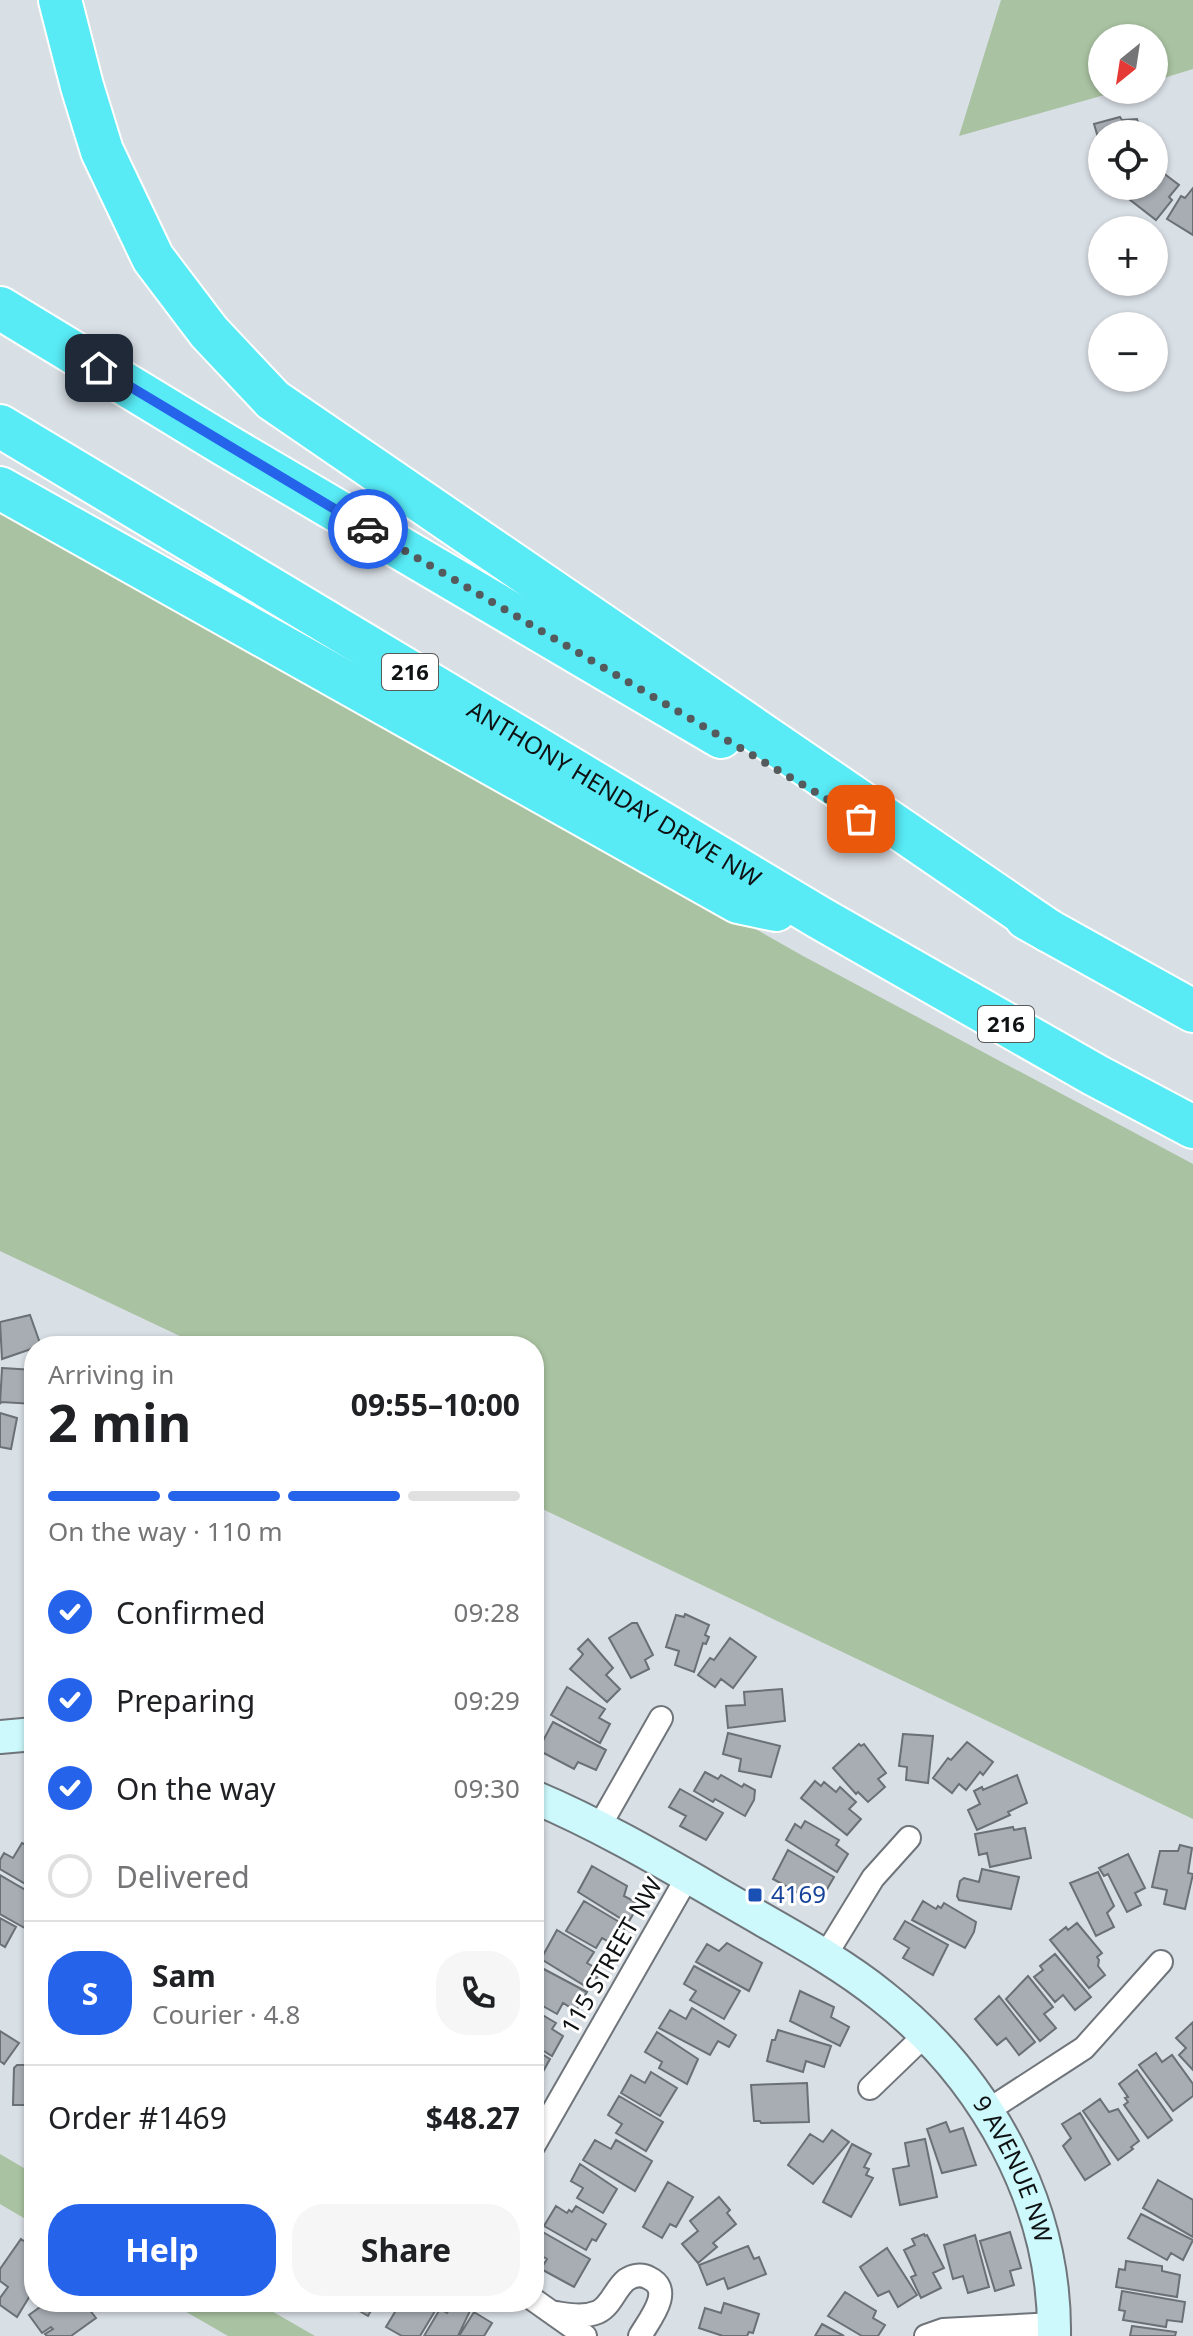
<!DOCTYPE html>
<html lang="en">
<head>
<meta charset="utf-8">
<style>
	body { margin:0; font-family:"Noto Sans",sans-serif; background:#f6f6f6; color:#202124; height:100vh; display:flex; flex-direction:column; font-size:30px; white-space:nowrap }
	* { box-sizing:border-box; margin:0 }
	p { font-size:26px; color:#757577 }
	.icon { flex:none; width:44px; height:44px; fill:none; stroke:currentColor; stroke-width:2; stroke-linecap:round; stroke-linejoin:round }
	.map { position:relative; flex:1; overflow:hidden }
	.details { position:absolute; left:24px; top:1336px; width:520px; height:976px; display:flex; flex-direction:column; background:#fff; border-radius:32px; box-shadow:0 2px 6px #0004 }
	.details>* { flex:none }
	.needle { width:52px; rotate:210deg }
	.buttons { position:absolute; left:1088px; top:24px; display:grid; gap:16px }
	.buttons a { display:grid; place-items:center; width:80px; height:80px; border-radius:50%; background:#fff; box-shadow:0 2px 6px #0004; font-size:40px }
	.pin { position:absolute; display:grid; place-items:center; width:68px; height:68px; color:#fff; margin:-34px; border-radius:16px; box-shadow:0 4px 12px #0006 }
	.courier { position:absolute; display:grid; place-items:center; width:80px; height:80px; margin:-40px; border:6px solid #2563eb; border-radius:50%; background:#fff; color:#222; box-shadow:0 2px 10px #0007 }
	.headline em { font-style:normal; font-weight:700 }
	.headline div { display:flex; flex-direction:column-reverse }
	.headline { display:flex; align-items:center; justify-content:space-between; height:136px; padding:0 24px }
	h1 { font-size:52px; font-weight:700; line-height:60px }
	.bar { display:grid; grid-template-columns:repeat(4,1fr); gap:12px 8px; align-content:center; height:96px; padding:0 24px }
	.bar i { height:10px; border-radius:6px; background:#e0e0e0 }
	.bar .on { background:#2563eb }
	.bar p { grid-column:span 4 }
	.line { display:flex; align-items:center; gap:20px; padding:0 24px; border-top:2px solid #e0e0e0 }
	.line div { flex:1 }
	.round { display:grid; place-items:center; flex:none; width:84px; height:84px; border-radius:32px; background:#f6f6f6 }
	ol { padding:0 24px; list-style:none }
	li { display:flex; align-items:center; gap:24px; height:88px }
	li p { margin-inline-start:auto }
	li .icon { padding:8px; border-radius:50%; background:#2563eb; color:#fff; stroke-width:4 }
	li:last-child { color:#757577 }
	li i { width:44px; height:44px; border:4px solid #e0e0e0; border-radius:50% }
	.button { display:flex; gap:16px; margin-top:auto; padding:16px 24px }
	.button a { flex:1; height:92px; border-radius:32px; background:#2563eb; color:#fff; font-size:32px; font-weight:700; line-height:92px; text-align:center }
	.button a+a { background:#f6f6f6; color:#202124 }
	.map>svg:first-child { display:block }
	.green { fill:#a9c2a1 }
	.building { fill:#a7adb3; stroke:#6a7074; stroke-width:2 }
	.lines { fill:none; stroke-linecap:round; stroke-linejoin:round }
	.street-casing { stroke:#6f757a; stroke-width:26 }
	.secondary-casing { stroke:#6f757a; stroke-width:36 }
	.highway-casing { stroke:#fff; stroke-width:46 }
	.street { stroke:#fff; stroke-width:22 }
	.secondary { stroke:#cdf9fc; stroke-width:32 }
	.highway { stroke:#58ebf6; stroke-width:42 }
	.done { stroke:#555a5c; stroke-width:8; stroke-dasharray:0 14.4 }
	.route { stroke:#2563eb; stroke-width:10 }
	.transit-dot { fill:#1a4fb4; stroke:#fff; stroke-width:3 }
	.labels { text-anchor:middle; stroke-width:6; stroke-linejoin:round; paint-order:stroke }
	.shield { fill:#fff; stroke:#57595a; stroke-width:2 }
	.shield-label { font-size:22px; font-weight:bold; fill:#0f1213 }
	.street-label { font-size:24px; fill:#0f1213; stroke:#fff }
	.transit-label { font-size:24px; fill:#164399; stroke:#fff; text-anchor:start }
</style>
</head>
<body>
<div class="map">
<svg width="1193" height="2336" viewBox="0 0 1193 2336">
	<rect width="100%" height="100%" fill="#d8dfe5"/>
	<path class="green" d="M1001 0H1193V69L1154 81V38H1102V90H1122L959 136Z
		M0 503 436 747 803 956 1193 1164V1819L534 1505V1346H201L0 1251Z
		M0 2154 34 2174V2224L0 2204Z
		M169 2302H256L315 2336H228Z"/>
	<path class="building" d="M1120 117 1122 120 1137 119 1142 134H1102V151L1094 124Z
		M1154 166 1179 185 1169 197 1172 200 1156 220 1120 192 1125 186H1154Z
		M1193 188V235L1167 219 1181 196 1185 198Z
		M30 1315 41 1346H34V1348L2 1359 0 1322Z
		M2 1368 34 1370V1404L1 1402 0 1404Z
		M0 1413 17 1418 11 1449 0 1447Z
		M685 1614 709 1625 705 1635 709 1637 706 1644 703 1643 694 1672 675 1665 679 1651 666 1647 676 1615 684 1617Z
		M632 1623H637L653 1655 645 1660 649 1669 631 1678 609 1638Z
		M730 1638 756 1657 733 1688 721 1679 715 1687 698 1675 710 1658 714 1660Z
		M588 1639 613 1668 606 1675 620 1689 607 1702 570 1669 580 1658 583 1654 578 1649Z
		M567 1687 605 1709 599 1718 610 1724 600 1743 551 1715Z
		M782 1689 785 1721 728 1728 726 1706 745 1705 744 1692Z
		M553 1722 606 1750 596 1770 578 1762 574 1769 538 1750Z
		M728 1733 780 1746 771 1777 739 1771 741 1759 723 1754Z
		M903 1734 933 1736 928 1783 906 1780 907 1767 899 1766Z
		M967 1742 993 1762 983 1775 980 1772 966 1790 959 1784 952 1793 933 1778 948 1758 951 1760Z
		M859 1744 861 1746 864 1744 886 1773 878 1779 885 1787 868 1802 858 1792 856 1794 833 1768Z
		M705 1772 718 1779 721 1775 742 1787 744 1784 755 1790 754 1800 745 1816 715 1799 713 1802 694 1791Z
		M1017 1775 1027 1803 1008 1812 1010 1815 977 1830 968 1810 980 1804 974 1791 982 1787 983 1790Z
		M815 1781 821 1786 824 1782 836 1792 840 1787 856 1802 849 1809 861 1819 847 1835 801 1798Z
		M680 1789 723 1813 706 1840 680 1826 686 1816 669 1807Z
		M805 1821 839 1840 836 1845 848 1854 837 1872 786 1840 795 1824 801 1828Z
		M1013 1827 1014 1830 1025 1828 1031 1858 990 1867 987 1853 979 1855 975 1834Z
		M22 1843 34 1849V1889L0 1869V1860L4 1853 13 1858Z
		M1180 1845 1192 1848 1188 1873 1193 1874 1185 1909 1164 1904 1167 1890 1152 1887 1160 1851H1178Z
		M788 1850 834 1877 823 1896 807 1886 802 1895 773 1879Z
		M1128 1854 1145 1888 1135 1893 1141 1905 1127 1912 1108 1874 1104 1876 1099 1868Z
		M592 1866 627 1886 624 1896 639 1904 628 1923 578 1892Z
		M982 1869 1019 1877 1011 1909 959 1900 957 1896 960 1881 964 1878 979 1882Z
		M1098 1872 1114 1906 1107 1913 1114 1927 1096 1936 1070 1883Z
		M0 1875 34 1895 32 1901 34 1902V1925L30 1931 0 1914Z
		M584 1901 626 1926 615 1945 602 1938 596 1948 566 1931Z
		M923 1901 936 1909 938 1906 941 1908 944 1903 976 1922 974 1932 965 1948 912 1920Z
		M0 1918 16 1927 5 1947 0 1944Z
		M905 1921 948 1945 933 1975 903 1958 909 1948 894 1939Z
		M1077 1923 1102 1953 1097 1957 1099 1960 1098 1966 1105 1975 1089 1988 1050 1940 1066 1927 1068 1930Z
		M557 1930 594 1952 587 1963 601 1971 590 1989 541 1959Z
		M727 1943 762 1963 749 1991 696 1962 707 1944 719 1951Z
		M1055 1954 1091 1997 1075 2010 1063 1995 1055 2002 1034 1977 1043 1970 1040 1966Z
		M694 1966 740 1991 724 2019 690 2000 696 1991 684 1984Z
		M540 1967 587 1992 576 2011 563 2003 557 2014 534 2001V1976Z
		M1028 1976 1053 2007 1044 2014 1056 2028 1040 2041 1006 1999Z
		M800 1991 834 2007 831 2017 849 2027 840 2046 790 2021Z
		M999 1996 1035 2042 1019 2055 1006 2038 997 2045 975 2019Z
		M692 2008 736 2035 729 2047 718 2041 710 2055 659 2028 670 2010 686 2019Z
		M534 2010 556 2023 552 2029 563 2036 552 2056 534 2045Z
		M1193 2022V2070L1179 2055 1186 2048 1176 2038Z
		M778 2030 831 2046 824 2067 806 2061 803 2072 767 2061 772 2040H775Z
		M0 2031 19 2043 4 2064 0 2061Z
		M657 2032 698 2059 687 2084 659 2068 662 2062 645 2052Z
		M30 2048H34V2105H13L14 2068 17 2065H27Z
		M534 2049 550 2059 540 2077 534 2073Z
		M1156 2053 1162 2062 1172 2055 1193 2084V2096L1173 2111 1139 2065Z
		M1137 2070 1172 2120 1148 2138 1124 2105 1128 2102 1125 2098 1128 2097 1119 2084Z
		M651 2072 677 2088 660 2116 621 2093 631 2075 645 2083Z
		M807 2083 809 2122 761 2123 760 2121H754L751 2085Z
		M619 2096 663 2122 646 2151 616 2133 622 2124 608 2115Z
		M1100 2099 1109 2112 1118 2109 1139 2141 1131 2147 1133 2149 1118 2160 1083 2111Z
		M1080 2113 1110 2164 1085 2180 1063 2146 1071 2138 1062 2124Z
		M946 2122 950 2132 963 2128 976 2165 942 2173 927 2129Z
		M832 2130 849 2142 813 2184 788 2165 810 2134 823 2142Z
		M925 2139 937 2197 900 2205 893 2169 909 2166 905 2143Z
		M595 2140 611 2149 616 2140 652 2161 635 2191 583 2160Z
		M852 2144 871 2154 864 2167 869 2169 866 2175 873 2178 851 2217 823 2202Z
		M580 2164 617 2189 603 2213 577 2198 583 2188 571 2181Z
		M1158 2180 1193 2200V2237L1143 2208Z
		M668 2182 693 2197 676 2227 670 2224 662 2238 643 2227Z
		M719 2197 730 2210 727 2213 736 2224 713 2243 717 2247 698 2263 682 2244 698 2231 690 2221Z
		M556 2206 567 2213 569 2210 572 2212 576 2206 606 2224 596 2241 592 2239 586 2250 544 2226Z
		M1141 2214 1193 2240 1183 2260 1171 2253 1167 2260 1128 2238Z
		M541 2231 590 2259 574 2287 541 2269 547 2259 534 2251V2244Z
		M1010 2232 1021 2268 1010 2271 1014 2285 995 2291 980 2241Z
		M924 2234 925 2236 927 2235 944 2268 933 2273 941 2288 921 2298 911 2277 916 2275 904 2250 915 2245 912 2239Z
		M975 2235 989 2287 968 2293 963 2276 953 2279 944 2245Z
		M21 2239 34 2248V2260L31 2265 34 2267V2289L17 2317 0 2305V2298L8 2287 0 2281V2269Z
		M748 2246 754 2259 759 2257 766 2274 728 2289 724 2278 707 2285 699 2265Z
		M887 2248 917 2295 898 2307 889 2291 878 2296 860 2267Z
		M1126 2261 1162 2266V2271L1180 2275 1177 2297 1116 2287 1119 2269 1125 2270Z
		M1122 2291 1185 2302 1182 2322 1167 2320 1166 2327 1123 2320 1125 2311 1119 2310Z
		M845 2292 876 2311 873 2318 885 2325 878 2336H862L828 2316Z
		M47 2302H88L85 2304 96 2318 71 2336H47L45 2334 53 2329 51 2327 42 2333 29 2315Z
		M344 2302H376L368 2316Z
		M401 2302H425L426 2306 435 2311 420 2336H402L386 2327Z
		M454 2302 470 2311 458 2336H424L440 2309 447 2313Z
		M724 2303 759 2314 753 2333 749 2332 747 2336H723L699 2328 705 2308 721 2313Z
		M474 2312 492 2323 484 2336H459Z
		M822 2324 844 2336H815Z
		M1132 2326 1176 2332 1175 2336H1130Z"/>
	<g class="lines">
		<defs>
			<path id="street" d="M599 1827 661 1718
				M825 1956 873 1878 909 1838
				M870 2088 925 2035
				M987 2111 1084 2048 1161 1962
				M534 2145 688 1876
				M534 2300 585 2336
				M555 2313C570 2315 583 2318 598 2312 611 2306 615 2289 626 2280 633 2275 642 2274 649 2278 675 2290 649 2320 640 2336
				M926 2336 943 2330 1055 2324"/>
			<g id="secondary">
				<path d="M0 1737 34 1734"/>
				<path id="s1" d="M534 1797C603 1826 668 1865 732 1902 783 1932 836 1959 882 1996 985 2077 1056 2203 1054 2336"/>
			</g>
			<g id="highway">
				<path d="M60 0 82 86 102 151 153 258 209 332 273 400 1049 931"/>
				<path d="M0 308 222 443 721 737"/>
				<path id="s2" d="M0 426 820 918 1095 1075 1193 1127"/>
				<path d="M0 488 738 902 776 910"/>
				<path d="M1026 918 1193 1011"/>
			</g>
		</defs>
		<use href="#street" class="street-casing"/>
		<use href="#secondary" class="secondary-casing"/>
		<use href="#highway" class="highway-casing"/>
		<use href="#street" class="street"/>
		<use href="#secondary" class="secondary"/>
		<use href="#highway" class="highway"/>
	</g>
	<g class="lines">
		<path class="done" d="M368 529 861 819"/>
		<path class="route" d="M99 368 368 529"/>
	</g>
	<rect class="transit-dot" x="747" y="1887" width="16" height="16" rx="4"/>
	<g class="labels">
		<g class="shield">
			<rect x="382" y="654" width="56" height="36" rx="6"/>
			<rect x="978" y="1006" width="56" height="36" rx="6"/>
		</g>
		<g class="shield-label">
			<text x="410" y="680">216</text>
			<text x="1006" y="1032">216</text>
		</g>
		<g class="street-label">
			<text dy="8" stroke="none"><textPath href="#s2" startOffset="716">ANTHONY HENDAY DRIVE NW</textPath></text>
			<text transform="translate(612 1956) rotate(-60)" y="8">115 STREET NW</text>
			<text dy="8" stroke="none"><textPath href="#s1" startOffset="622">9 AVENUE NW</textPath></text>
		</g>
		<g class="transit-label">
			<text x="771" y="1903">4169</text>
		</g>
	</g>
</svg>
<div class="buttons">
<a><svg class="needle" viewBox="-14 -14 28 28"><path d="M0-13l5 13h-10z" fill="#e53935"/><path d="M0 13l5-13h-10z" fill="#757577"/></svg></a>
<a><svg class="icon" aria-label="locate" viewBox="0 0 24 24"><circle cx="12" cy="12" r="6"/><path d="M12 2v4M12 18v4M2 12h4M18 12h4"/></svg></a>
<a>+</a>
<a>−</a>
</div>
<div class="pin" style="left:861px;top:819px;background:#ea580c"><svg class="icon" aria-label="bag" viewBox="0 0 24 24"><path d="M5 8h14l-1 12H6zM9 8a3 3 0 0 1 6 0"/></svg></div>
<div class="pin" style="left:99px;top:368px;background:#1f2937"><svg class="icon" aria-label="home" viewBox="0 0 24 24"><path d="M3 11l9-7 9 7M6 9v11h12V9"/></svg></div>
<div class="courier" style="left:368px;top:529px"><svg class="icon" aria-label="car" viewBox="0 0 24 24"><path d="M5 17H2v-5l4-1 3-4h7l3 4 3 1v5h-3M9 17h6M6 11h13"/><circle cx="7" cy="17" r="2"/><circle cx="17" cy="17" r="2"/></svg></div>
<section class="details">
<div class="headline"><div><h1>2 min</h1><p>Arriving in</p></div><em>09:55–10:00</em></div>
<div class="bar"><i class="on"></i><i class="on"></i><i class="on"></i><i></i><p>On the way · 110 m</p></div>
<ol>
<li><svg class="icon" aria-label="check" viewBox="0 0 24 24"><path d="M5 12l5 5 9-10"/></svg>Confirmed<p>09:28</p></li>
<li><svg class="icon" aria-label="check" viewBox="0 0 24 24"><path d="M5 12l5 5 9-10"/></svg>Preparing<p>09:29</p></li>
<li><svg class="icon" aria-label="check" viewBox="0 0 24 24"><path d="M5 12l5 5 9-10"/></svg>On the way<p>09:30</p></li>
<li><i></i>Delivered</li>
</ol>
<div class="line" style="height:144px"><b class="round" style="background:#2563eb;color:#fff">S</b><div><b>Sam</b><p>Courier · 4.8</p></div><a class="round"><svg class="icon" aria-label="phone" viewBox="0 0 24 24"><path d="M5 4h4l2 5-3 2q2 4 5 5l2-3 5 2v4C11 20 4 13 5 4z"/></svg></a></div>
<div class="line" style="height:104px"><div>Order #1469</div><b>$48.27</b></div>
<div class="button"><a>Help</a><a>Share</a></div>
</section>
</div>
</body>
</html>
